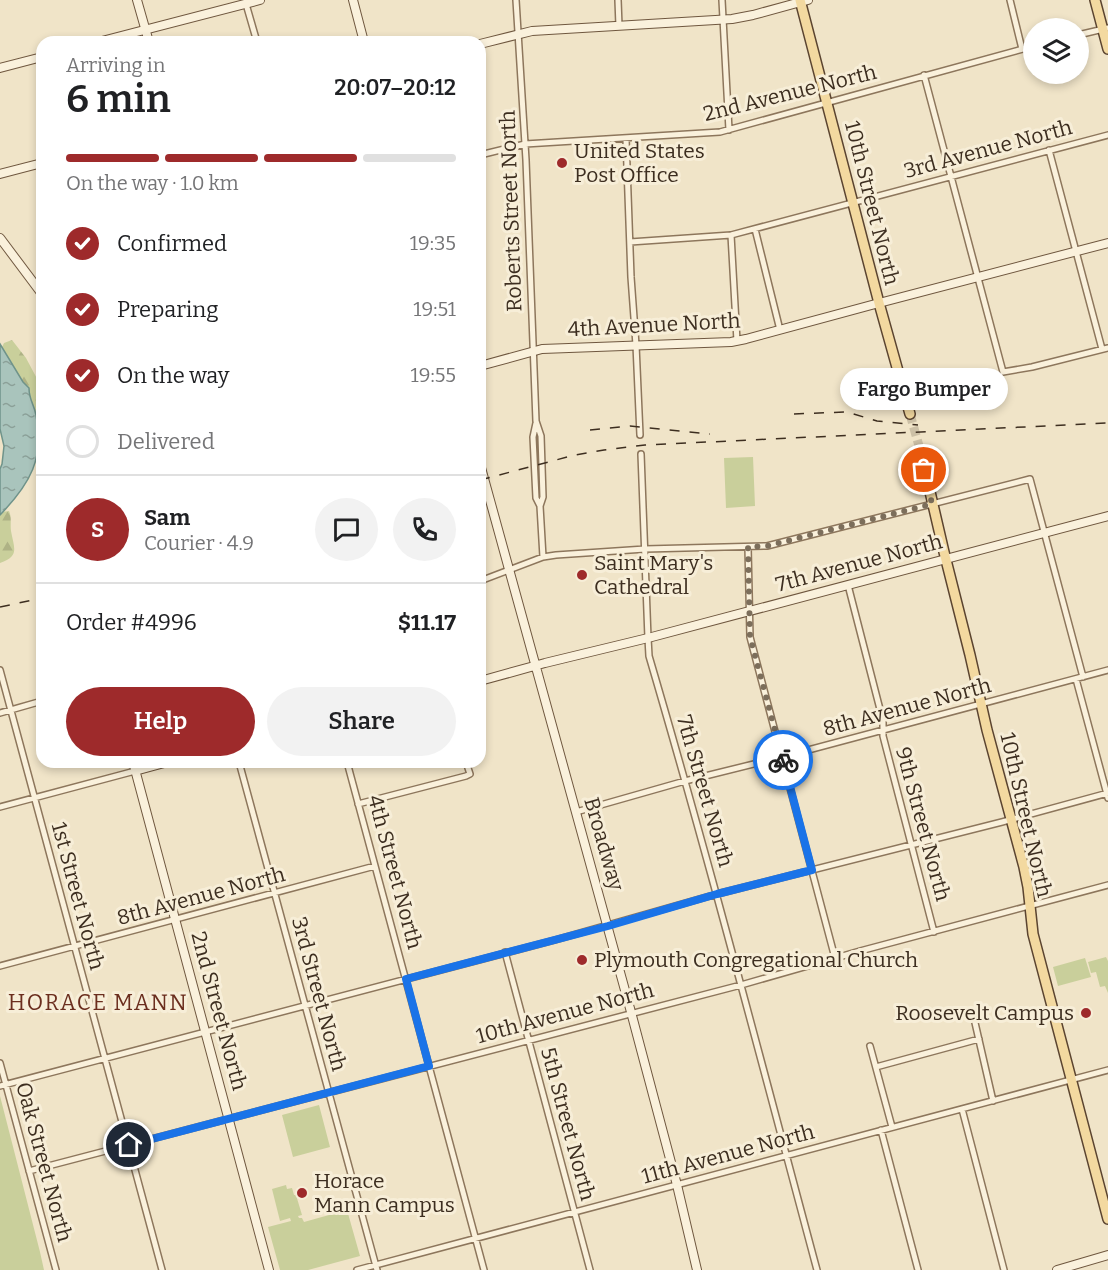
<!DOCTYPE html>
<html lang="en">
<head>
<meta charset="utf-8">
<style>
	body { margin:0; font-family:Bitter,serif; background:#f2f2f2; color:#202124; height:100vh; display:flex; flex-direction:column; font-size:22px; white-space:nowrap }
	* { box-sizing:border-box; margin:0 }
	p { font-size:20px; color:#757577 }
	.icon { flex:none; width:33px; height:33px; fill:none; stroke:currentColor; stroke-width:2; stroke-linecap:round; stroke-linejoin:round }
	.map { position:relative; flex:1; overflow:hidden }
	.sheet { position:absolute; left:36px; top:36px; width:450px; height:732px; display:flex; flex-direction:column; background:#fff; border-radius:18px; box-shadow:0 3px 9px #0003 }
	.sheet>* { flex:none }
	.tools { position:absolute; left:1023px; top:18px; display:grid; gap:12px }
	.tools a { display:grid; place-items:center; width:66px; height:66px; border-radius:50%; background:#fff; box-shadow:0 3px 9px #0003; font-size:30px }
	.pin { position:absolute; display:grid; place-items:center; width:51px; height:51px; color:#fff; margin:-26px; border:3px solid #fff; border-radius:50%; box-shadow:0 2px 6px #0007 }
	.courier { position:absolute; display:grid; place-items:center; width:60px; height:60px; margin:-30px; border:4px solid #1a73e8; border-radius:50%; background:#fff; color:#222; box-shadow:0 2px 8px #0007 }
	.bubble { position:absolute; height:42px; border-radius:21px; background:#fff; box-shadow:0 3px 9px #0003; font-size:20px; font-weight:600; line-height:42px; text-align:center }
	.head em { font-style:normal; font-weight:600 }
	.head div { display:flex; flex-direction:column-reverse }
	.head { display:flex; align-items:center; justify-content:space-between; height:102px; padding:0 30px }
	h1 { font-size:39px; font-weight:600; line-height:45px }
	.bar { display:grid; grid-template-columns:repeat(4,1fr); gap:9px 6px; align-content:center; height:72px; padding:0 30px }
	.bar i { height:8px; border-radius:4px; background:#e0e0e0 }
	.bar .on { background:#9e2a2b }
	.bar p { grid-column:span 4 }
	.line { display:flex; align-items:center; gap:15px; padding:0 30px; border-top:2px solid #e0e0e0 }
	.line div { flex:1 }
	.round { display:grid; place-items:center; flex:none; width:63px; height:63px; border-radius:32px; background:#f2f2f2 }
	ol { padding:0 30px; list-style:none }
	li { display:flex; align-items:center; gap:18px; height:66px }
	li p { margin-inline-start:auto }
	li .icon { padding:6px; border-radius:50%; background:#9e2a2b; color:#fff; stroke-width:4 }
	li:last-child { color:#757577 }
	li i { width:33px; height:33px; border:3px solid #e0e0e0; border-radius:50% }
	.action { display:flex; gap:12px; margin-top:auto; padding:12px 30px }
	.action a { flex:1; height:69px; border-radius:36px; background:#9e2a2b; color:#fff; font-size:24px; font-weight:600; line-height:69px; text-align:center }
	.action a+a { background:#f2f2f2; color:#202124 }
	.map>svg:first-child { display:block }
	.forest { fill:url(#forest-firs) }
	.green { fill:#c9cf9b }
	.water { fill:url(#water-ripples); stroke:#6f938a; stroke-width:1.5 }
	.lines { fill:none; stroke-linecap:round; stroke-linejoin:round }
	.primary-tunnel { stroke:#ccc0a6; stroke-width:9; stroke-dasharray:9 4.5; stroke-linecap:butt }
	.street-casing { stroke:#8d765c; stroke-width:8 }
	.secondary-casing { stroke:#6f573f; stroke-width:10 }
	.primary-casing { stroke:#5b4430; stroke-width:12 }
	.street { stroke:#faf1dc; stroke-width:5 }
	.secondary { stroke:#faf1dc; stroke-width:8 }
	.primary { stroke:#f3d9a0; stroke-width:9 }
	.rail { stroke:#3d2e20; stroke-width:1.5; stroke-dasharray:10 10; stroke-linecap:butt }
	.done { stroke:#7c6e5b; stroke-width:6; stroke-dasharray:0 10.8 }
	.route { stroke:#1a73e8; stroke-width:8 }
	.poi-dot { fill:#9e2a2b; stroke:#f7eed8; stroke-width:2 }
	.labels { text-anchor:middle; stroke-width:6; stroke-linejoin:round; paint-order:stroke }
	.street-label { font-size:21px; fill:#3d2e20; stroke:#f7eed8 }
	.poi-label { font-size:21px; fill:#3d2e20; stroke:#f7eed8; text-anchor:start }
	.neighbourhood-label { font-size:22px; letter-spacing:1.5px; fill:#6b2e1e; stroke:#f7eed8 }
</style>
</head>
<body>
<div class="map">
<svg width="1108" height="1270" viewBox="0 0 1108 1270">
	<defs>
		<pattern id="forest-firs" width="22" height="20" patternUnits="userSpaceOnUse" patternTransform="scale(1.5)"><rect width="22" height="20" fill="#c9cf9b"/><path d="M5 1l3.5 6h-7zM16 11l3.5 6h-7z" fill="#aeb285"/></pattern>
		<pattern id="water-ripples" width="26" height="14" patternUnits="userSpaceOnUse" patternTransform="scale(1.5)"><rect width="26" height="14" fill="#a9c4bc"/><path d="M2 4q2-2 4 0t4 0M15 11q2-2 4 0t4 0" fill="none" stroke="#8ba098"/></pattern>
	</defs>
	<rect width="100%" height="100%" fill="#f0e4c8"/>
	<path class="forest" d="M12 340 26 358 42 388V467L37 460 40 437 36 412 29 397V388L23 382 2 347 4 343Z
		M9 511C12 518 10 524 11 531 14 548 20 556 0 563V515L2 512Z"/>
	<path class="green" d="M753 457 755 506 726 508 724 458Z
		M1106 957 1108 961V993L1105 986 1100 987 1096 972 1091 973 1088 962Z
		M1085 958 1091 977 1058 986 1053 967Z
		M0 1096 40 1252 44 1270H0Z
		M319 1105 330 1147 293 1157 282 1115Z
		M286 1185 287 1189 292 1188 294 1195H296L302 1215 298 1216 299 1218H302L304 1222 347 1210 360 1256 308 1270H280L268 1227 291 1221 290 1218 280 1221 272 1189Z"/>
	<path class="water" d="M0 344 23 382 29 388C29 400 34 404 36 415 45 458 30 484 0 515V469L2 464 4 446 0 429Z"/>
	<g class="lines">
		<path class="primary-tunnel" d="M910 414 921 453"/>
		<defs>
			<path id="street" d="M516 0 526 160 536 421 541 436 543 497 540 506 543 557
				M618 0 619 26
				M722 0 729 130
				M1010 0 1022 49
				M246 4 257 42
				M1078 35 1108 28
				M924 75 1003 372 1032 367 1108 348
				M626 139 631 277 636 345 640 435
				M1049 150 1102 349
				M480 155 525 144 720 132 1034 46
				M755 229 780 330
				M731 235 737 341
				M630 242 731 235 1108 135
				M536 423 533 437 536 498 540 506
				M641 454 648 638 649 656C709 860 762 1065 817 1270
				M748 547 750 637 835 958
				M480 581 543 557 556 555 645 549 767 546 1030 479 1083 677
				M848 585 883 721V736L934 932
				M0 670 162 1270
				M1076 679 1108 798
				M0 713 42 701
				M239 762 377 1270
				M347 762 484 1270
				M358 804 466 776 470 774 466 762
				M0 807 135 771
				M576 812 685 781 782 757 1108 670
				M505 952 590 1270
				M0 966 375 866
				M973 1014 993 1101
				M870 1046 892 1127
				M0 1063 56 1270
				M876 1067 979 1039
				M0 1086 555 940 717 894 1002 822 1108 793
				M962 1109 1004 1270
				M881 1130 918 1270
				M29 1171 741 985 860 951 1108 885
				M357 1270 1108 1070"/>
			<path id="secondary" d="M137 0 149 42
				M353 0 364 42
				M98 42 260 0
				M480 44 532 31 732 19 753 15 808 0
				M0 68 42 57
				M0 174 42 163
				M0 238 42 294
				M480 366 542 349 731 342 746 339 879 303 1108 243
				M480 464 631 1012 677 1185 697 1270
				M480 681 545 663 648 638 1108 516
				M133 762 269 1270
				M135 771 168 762
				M1057 1270 1108 1255"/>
			<path id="primary" d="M800 0 879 303 910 414
				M1095 0 1108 49
				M921 453 944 552 970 655 987 730 1024 867 1028 887 1033 934 1108 1219"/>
		</defs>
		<use href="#street" class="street-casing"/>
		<use href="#secondary" class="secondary-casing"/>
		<use href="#primary" class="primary-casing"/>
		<use href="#street" class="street"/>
		<use href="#secondary" class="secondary"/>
		<use href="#primary" class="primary"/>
		<path class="rail" d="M794 414 847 412 877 421 918 425
			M590 430 630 426 710 434
			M480 480 575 455 604 450 645 445 1108 423
			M0 607 42 598"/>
	</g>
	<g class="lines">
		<path class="done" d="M783 760 750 637 748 547 767 546 932 504 924 470"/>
		<path class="route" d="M129 1145 429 1066 406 979 608 926 717 894 812 870 783 760"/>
	</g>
	<g class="poi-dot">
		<circle cx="562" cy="163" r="6"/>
		<circle cx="582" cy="575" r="6"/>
		<circle cx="582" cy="960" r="6"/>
		<circle cx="1086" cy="1013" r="6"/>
		<circle cx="302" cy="1193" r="6"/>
	</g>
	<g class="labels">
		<g class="street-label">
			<text transform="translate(790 93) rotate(-14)" y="7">2nd Avenue North</text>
			<text transform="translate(988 149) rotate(-15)" y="7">3rd Avenue North</text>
			<text transform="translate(872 203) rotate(76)" y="7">10th Street North</text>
			<text transform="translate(511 211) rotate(-92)" y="7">Roberts Street North</text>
			<text transform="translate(654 325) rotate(-3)" y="7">4th Avenue North</text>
			<text transform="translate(859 563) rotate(-15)" y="7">7th Avenue North</text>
			<text transform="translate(907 707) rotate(-15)" y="7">8th Avenue North</text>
			<text transform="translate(705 791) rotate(74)" y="7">7th Street North</text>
			<text transform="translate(1026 815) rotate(77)" y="7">10th Street North</text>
			<text transform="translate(923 824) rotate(75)" y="7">9th Street North</text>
			<text transform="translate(604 844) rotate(74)" y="7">Broadway</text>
			<text transform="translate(395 872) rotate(75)" y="7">4th Street North</text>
			<text transform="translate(78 896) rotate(75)" y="7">1st Street North</text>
			<text transform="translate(201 896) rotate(-15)" y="7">8th Avenue North</text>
			<text transform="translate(319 994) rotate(75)" y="7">3rd Street North</text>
			<text transform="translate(219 1011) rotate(75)" y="7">2nd Street North</text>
			<text transform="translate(565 1013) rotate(-15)" y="7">10th Avenue North</text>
			<text transform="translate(568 1124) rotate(75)" y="7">5th Street North</text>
			<text transform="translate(728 1154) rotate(-15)" y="7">11th Avenue North</text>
			<text transform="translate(44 1162) rotate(75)" y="7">Oak Street North</text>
		</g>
		<g class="poi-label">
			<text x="574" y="158">United States<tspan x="574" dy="24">Post Office</tspan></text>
			<text x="594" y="570">Saint Mary's<tspan x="594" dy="24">Cathedral</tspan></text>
			<text x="594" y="967">Plymouth Congregational Church</text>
			<text x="1074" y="1020" text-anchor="end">Roosevelt Campus</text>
			<text x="314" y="1188">Horace<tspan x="314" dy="24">Mann Campus</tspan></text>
		</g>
		<g class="neighbourhood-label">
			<text x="98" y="1010">HORACE MANN</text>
		</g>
	</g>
</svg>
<div class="tools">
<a><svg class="icon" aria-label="layers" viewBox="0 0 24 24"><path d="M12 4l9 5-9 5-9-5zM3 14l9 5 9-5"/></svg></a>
</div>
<div class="pin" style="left:924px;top:470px;background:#ea580c"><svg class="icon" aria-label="bag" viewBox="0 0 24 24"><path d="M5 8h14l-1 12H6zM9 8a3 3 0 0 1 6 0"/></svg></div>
<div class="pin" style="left:129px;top:1145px;background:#1f2937"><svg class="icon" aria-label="home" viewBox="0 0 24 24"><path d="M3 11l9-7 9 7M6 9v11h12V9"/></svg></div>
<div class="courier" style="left:783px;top:760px"><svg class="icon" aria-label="bike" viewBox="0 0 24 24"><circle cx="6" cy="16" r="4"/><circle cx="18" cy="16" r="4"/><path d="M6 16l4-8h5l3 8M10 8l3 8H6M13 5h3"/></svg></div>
<div class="bubble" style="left:840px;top:368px;width:168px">Fargo Bumper</div>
<section class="sheet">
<div class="head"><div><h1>6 min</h1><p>Arriving in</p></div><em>20:07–20:12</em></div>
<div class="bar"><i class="on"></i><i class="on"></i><i class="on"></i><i></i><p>On the way · 1.0 km</p></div>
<ol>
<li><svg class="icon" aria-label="check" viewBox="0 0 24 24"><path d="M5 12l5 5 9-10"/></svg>Confirmed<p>19:35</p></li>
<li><svg class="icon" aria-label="check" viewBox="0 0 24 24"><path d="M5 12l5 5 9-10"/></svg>Preparing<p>19:51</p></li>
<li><svg class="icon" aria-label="check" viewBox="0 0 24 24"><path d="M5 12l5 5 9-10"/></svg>On the way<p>19:55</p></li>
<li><i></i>Delivered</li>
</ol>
<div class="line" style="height:108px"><b class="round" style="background:#9e2a2b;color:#fff">S</b><div><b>Sam</b><p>Courier · 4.9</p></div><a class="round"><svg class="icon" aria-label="chat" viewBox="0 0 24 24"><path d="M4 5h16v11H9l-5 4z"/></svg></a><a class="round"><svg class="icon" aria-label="phone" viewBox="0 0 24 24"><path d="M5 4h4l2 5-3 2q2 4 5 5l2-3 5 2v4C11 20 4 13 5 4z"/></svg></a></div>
<div class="line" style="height:78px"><div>Order #4996</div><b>$11.17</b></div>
<div class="action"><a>Help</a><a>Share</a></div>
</section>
</div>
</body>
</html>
